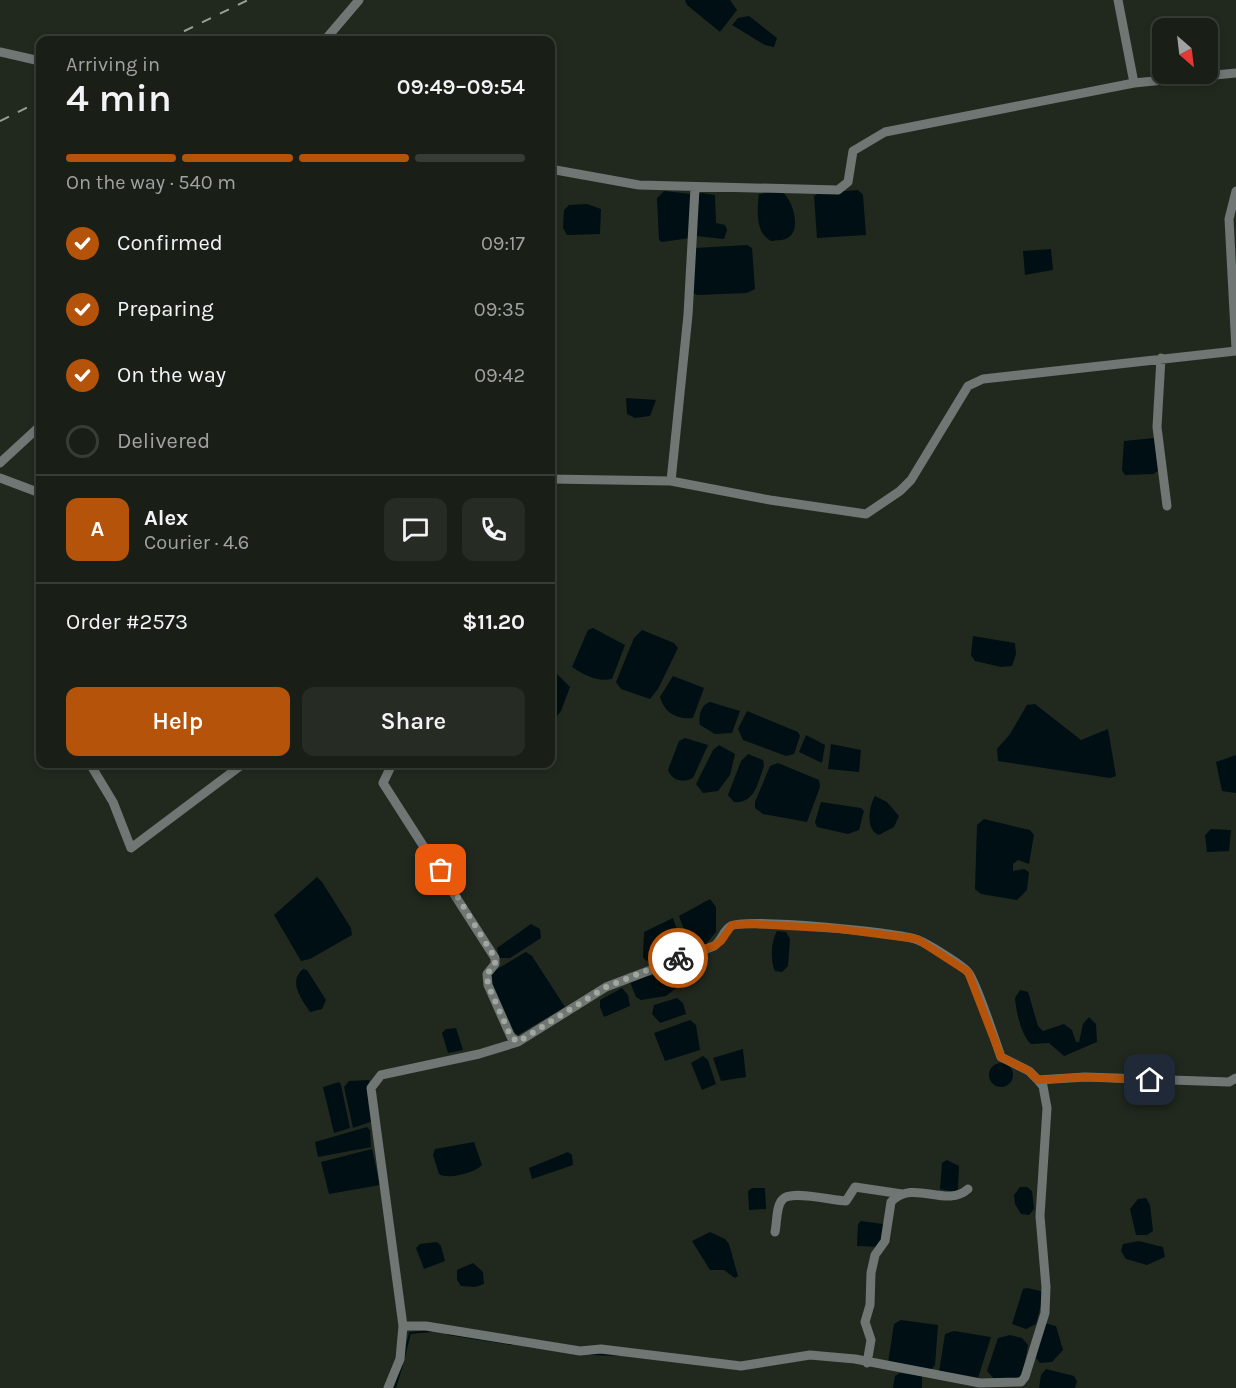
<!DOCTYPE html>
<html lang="en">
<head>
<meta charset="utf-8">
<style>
	body { margin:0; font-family:Karla,sans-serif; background:#262c24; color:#f1f3f6; height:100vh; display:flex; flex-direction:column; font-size:22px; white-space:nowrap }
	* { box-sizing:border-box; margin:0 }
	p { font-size:20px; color:#9fa2a1 }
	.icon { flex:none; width:33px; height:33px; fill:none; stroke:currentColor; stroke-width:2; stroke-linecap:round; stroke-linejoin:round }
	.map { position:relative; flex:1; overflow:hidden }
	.sheet { position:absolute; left:36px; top:36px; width:519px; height:732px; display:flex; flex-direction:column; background:#191f17; border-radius:12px; box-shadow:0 3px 9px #0003,0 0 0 2px #373d36 }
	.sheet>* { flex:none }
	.needle { width:39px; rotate:152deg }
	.buttons { position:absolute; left:1152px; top:18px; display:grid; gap:12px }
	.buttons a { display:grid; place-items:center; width:66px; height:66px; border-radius:12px; background:#191f17; box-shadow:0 3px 9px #0003,0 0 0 2px #373d36; font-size:30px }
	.pin { position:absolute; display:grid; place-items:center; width:51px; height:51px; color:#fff; margin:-26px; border-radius:12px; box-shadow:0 3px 9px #0006 }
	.courier { position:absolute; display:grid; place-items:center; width:60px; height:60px; margin:-30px; border:4px solid #b45309; border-radius:50%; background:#fff; color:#222; box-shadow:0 2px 8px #0007 }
	.head em { font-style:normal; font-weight:600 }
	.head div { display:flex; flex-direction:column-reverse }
	.head { display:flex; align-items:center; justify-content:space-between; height:102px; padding:0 30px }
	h1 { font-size:39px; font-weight:600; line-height:45px }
	.bar { display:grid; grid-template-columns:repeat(4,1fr); gap:9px 6px; align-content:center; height:72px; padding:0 30px }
	.bar i { height:8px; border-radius:4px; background:#373d36 }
	.bar .selected { background:#b45309 }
	.bar p { grid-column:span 4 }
	.line { display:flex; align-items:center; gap:15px; padding:0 30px; border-top:2px solid #373d36 }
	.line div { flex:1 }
	.round { display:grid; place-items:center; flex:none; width:63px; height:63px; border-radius:12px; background:#262c24 }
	ol { padding:0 30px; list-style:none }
	li { display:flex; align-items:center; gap:18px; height:66px }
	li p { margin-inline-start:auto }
	li .icon { padding:6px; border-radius:50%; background:#b45309; color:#fff; stroke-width:4 }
	li:last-child { color:#9fa2a1 }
	li i { width:33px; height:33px; border:3px solid #373d36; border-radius:50% }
	.cta { display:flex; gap:12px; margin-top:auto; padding:12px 30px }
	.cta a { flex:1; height:69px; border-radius:12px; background:#b45309; color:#fff; font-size:24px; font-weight:600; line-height:69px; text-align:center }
	.cta a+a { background:#262c24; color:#f1f3f6 }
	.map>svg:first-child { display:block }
	.water { fill:#000f13 }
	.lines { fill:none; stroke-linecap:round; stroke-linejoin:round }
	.stream { stroke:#000f13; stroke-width:2 }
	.minor { stroke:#6f7674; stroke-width:9 }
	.rail { stroke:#989e96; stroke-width:2; stroke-dasharray:10 10; stroke-linecap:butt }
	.done { stroke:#a0a79e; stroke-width:6; stroke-dasharray:0 10.8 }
	.route { stroke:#b45309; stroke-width:8 }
</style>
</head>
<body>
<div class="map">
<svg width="1236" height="1388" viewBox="0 0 1236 1388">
	<rect width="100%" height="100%" fill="#21291f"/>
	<path class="water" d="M685 0H730L737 10 720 32 687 5Z
		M749 16 777 38 774 47 765 45 732 25 738 18Z
		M858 190 863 195 866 235 817 238 814 196 819 193Z
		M664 191 691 194 690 238 662 242 659 240 657 198Z
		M780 191C792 196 802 228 789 237 784 241 777 240 771 241 755 233 757 208 759 194Z
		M702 193 715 195 716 223 725 225 727 230 724 239 696 236 699 194Z
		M587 204 601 209 600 234 567 235 563 228 564 210 569 205Z
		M747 245 752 248 755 289 747 293 697 295 693 293 695 248Z
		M1051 249 1053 270 1025 275 1023 251Z
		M626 398 656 400 650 416 635 418 627 414Z
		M1154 438 1158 471 1153 474 1125 475 1122 470 1124 441Z
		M593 628 625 645 612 679C597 682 584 675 572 667L588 630Z
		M642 630 674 643 678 648 658 689 650 699 621 689 616 682 634 638Z
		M973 636 1015 643 1016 654 1012 666 1001 667 975 661 971 655Z
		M550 667 570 687 561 711 551 723Z
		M673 676 704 688 693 718C676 720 664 712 660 697Z
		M710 702 740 711 732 733 715 734 700 725C698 717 701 704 710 702Z
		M1035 704 1081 740 1108 729 1116 776 1110 778 998 761 997 749 1010 734 1027 705Z
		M747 711 798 732 800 736 794 754 786 756 743 740 738 729Z
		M806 735 825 745 822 763 799 752Z
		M685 738 708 745 693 778C684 783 672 781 668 770L679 741Z
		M831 744 861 750 859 772 828 769Z
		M719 745 735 754 730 775 718 791 703 793 696 784 713 750Z
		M748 754 763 760 764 766C758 782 755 804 734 802L728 795 741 761Z
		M1236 755V793L1222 791 1216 762Z
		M778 763 819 780 820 787 807 822 763 814 755 808V802L770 766Z
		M875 796 887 802 899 816 894 827 879 835C865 830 869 806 875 796Z
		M821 802 861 808 864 811 859 830 848 834 817 827 815 822Z
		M984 819 1030 830 1034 835 1029 864 1018 860 1013 864V871L1024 869 1029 872 1027 890 1017 900 981 894 975 889 977 825Z
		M1211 829 1231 830 1229 851 1207 852 1205 835Z
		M317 877 322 882 351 928 352 935 310 959 301 961 274 915Z
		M710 899 716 907V932L706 944 689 943 679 916Z
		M673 918 684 949 674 950 646 961 643 957 644 932Z
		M531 924 540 929 541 938 510 958H499L497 948Z
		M777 931 786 932 790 939 788 966 782 972 775 971C770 961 771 941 777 931Z
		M526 952 532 956 565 1007 518 1035 512 1031 490 981 492 972Z
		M303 969 307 970 326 1000 322 1009 310 1012C301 998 288 982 303 969Z
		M671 973 676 977 680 985 666 996 641 1000 636 997 630 982 638 977Z
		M622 988 628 995 630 1006 604 1017 600 1007V1000Z
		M1020 990 1028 992 1038 1026 1043 1031 1064 1024 1072 1030 1076 1042H1079L1083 1024 1089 1017 1096 1024 1097 1042 1064 1056 1049 1043 1031 1044C1021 1035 1016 1011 1015 998Z
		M677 998 683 1003 686 1014 660 1023 652 1014 654 1005Z
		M690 1020 696 1025 700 1050 665 1061 654 1033Z
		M456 1028 463 1050 448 1053 442 1033 446 1029Z
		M743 1049 746 1077 721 1081 713 1058Z
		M703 1056 708 1060 716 1084 702 1090 691 1063Z
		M989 1075a12 12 0 1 1 24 0a12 12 0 1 1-24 0Z
		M369 1080 373 1121 353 1128 344 1087 349 1081Z
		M339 1082 341 1085 350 1128 334 1133 323 1087Z
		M367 1127 370 1130 371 1147 318 1157 315 1142Z
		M474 1142 482 1165C475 1173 447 1180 439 1174L433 1155 435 1149Z
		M372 1149 380 1185 329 1194 321 1162Z
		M568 1152 572 1155 573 1165 532 1179 529 1168Z
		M947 1160 959 1166 958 1189 954 1192 940 1189 942 1163Z
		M1020 1187H1027L1032 1191 1034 1209 1029 1215 1021 1214 1015 1204 1014 1195Z
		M752 1188H765L766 1209 749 1210 748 1191Z
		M1146 1198 1150 1205 1153 1231 1147 1235H1136L1130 1209 1138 1199Z
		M861 1221 883 1224 882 1242 879 1247 857 1246 858 1224Z
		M710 1232 725 1239 729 1244 738 1276 735 1278 724 1270H710L692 1241Z
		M1139 1241 1163 1247 1165 1257 1147 1265 1126 1259 1121 1251 1123 1244Z
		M437 1242 441 1246 445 1261 424 1269 416 1248 420 1244Z
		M473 1263 483 1272 484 1284 475 1287 461 1286 457 1280V1270Z
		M1027 1288 1041 1291 1043 1297 1036 1324 1026 1329 1012 1324 1023 1289Z
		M901 1320 938 1325 935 1365 932 1369 888 1363 894 1324Z
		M1044 1323 1056 1326 1063 1350 1052 1362 1040 1363 1036 1358Z
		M954 1331 991 1337 978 1378 939 1372 945 1334Z
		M1010 1335 1022 1338 1028 1345 1023 1375 1018 1379 995 1380 987 1371 998 1338Z
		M1046 1369 1074 1376 1077 1381 1075 1388H1039L1041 1375Z
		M900 1373 922 1376V1388H893L895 1376Z"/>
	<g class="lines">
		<path class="stream" d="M448 1334 511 1344
			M591 1354 618 1355
			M404 1357 410 1333 431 1331
			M395 1388 402 1365"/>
		<path class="minor" d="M1118 0 1134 83 1236 73
			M325 40 359 0
			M0 52 40 61
			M550 169 639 185 838 190 848 182 853 151 885 132 1134 83
			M1236 191 1229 219 1236 349
			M1161 358 1157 427 1167 506
			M0 463 40 426
			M0 478 40 493
			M550 479 671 481 770 500 866 514 900 491 911 480 968 386 983 379 1236 351
			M671 481 688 315 695 188
			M90 764 113 802 131 848 243 764
			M392 764 383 783 495 958V964L487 974 488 985 511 1037 518 1042 606 987 714 946C722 941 723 930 731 926 747 918 898 932 918 940 928 944 961 964 968 972 977 983 995 1040 1001 1057L1029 1071 1038 1080 1085 1077 1229 1082 1236 1078
			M775 1232C777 1223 776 1207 782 1200 790 1189 833 1201 846 1201L855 1187 902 1194
			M403 1326H426L580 1351 601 1349 741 1366 810 1355 855 1359 980 1383 1021 1382 1025 1377 1045 1313 1046 1287 1040 1216 1047 1108 1043 1086 1038 1080
			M867 1363 871 1340 865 1322 870 1305 871 1273 875 1255 885 1241 891 1202C913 1178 946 1209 968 1189
			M388 1388 400 1359 403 1326 371 1088 381 1075 479 1054 518 1042"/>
		<path class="rail" d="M166 40 248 0
			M0 121 40 101"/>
	</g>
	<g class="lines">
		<path class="done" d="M441 870 495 958V964L487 974 488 985 511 1037 518 1042 606 987 678 958"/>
		<path class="route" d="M678 958 714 946 721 941 732 925 751 924 840 929 917 939 968 972 1001 1057 1029 1071 1038 1080 1085 1077 1150 1080"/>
	</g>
</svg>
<div class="buttons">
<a><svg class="needle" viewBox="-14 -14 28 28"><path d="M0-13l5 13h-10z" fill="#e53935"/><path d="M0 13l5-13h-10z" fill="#9fa2a1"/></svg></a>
</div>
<div class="pin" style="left:441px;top:870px;background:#ea580c"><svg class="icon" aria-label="bag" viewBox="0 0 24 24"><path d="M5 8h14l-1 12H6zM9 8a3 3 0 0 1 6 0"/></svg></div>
<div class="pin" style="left:1150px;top:1080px;background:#1f2937"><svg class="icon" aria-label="home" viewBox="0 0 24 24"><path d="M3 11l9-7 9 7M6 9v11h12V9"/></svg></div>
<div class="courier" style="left:678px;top:958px"><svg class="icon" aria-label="bike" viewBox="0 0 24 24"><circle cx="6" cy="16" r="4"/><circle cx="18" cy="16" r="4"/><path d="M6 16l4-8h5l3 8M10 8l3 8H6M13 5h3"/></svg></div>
<section class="sheet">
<div class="head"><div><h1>4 min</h1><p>Arriving in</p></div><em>09:49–09:54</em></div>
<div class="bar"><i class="selected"></i><i class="selected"></i><i class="selected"></i><i></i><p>On the way · 540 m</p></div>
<ol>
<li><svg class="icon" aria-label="check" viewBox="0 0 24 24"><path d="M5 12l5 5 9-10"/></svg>Confirmed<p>09:17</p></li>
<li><svg class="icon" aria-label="check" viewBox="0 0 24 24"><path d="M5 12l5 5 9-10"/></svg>Preparing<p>09:35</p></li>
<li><svg class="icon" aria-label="check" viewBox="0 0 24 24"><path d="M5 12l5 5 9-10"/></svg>On the way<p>09:42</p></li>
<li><i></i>Delivered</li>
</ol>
<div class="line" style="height:108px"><b class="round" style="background:#b45309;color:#fff">A</b><div><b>Alex</b><p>Courier · 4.6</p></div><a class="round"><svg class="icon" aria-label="chat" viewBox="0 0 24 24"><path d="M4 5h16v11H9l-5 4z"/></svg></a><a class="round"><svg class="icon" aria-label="phone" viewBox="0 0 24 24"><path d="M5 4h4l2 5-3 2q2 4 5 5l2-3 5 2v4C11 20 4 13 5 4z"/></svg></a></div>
<div class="line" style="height:78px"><div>Order #2573</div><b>$11.20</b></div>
<div class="cta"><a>Help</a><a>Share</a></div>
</section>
</div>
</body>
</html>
